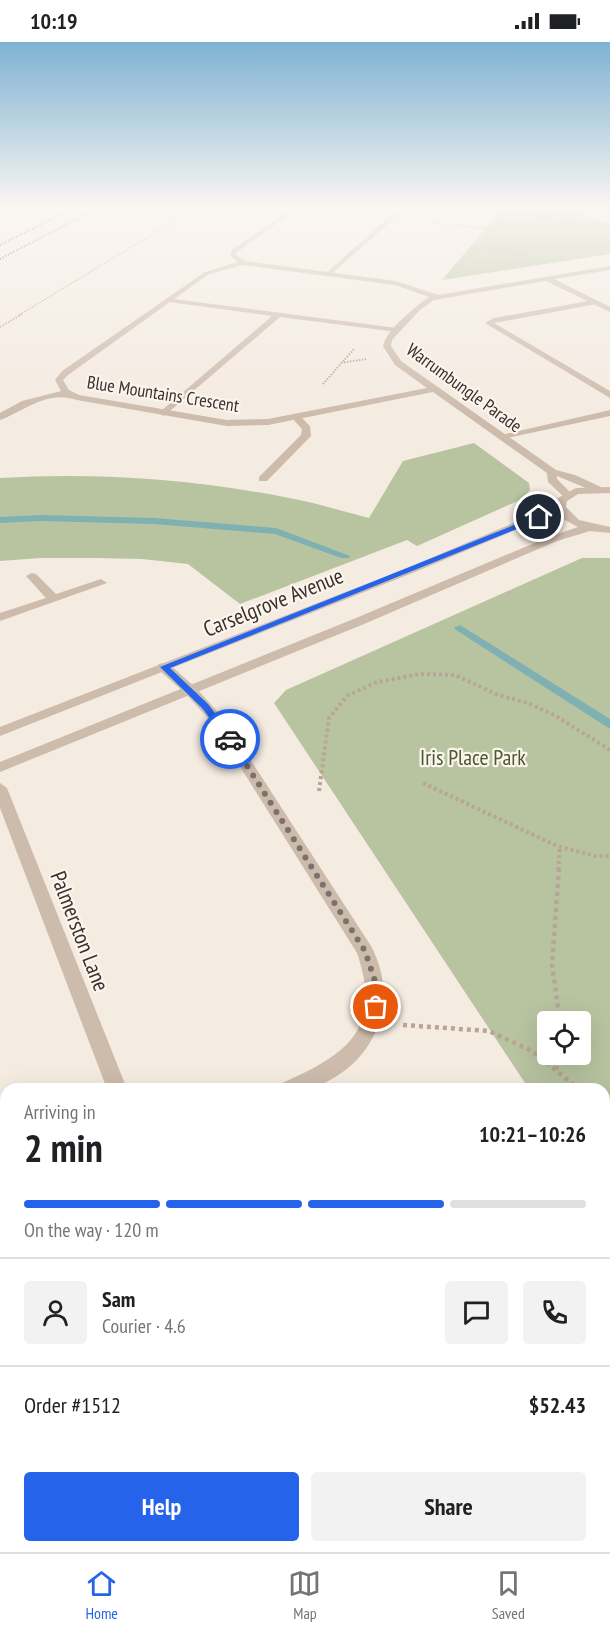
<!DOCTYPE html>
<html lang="en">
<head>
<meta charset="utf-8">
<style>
	body { margin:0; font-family:"PT Sans Narrow",sans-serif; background:#f2f2f2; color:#202124; height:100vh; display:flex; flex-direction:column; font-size:22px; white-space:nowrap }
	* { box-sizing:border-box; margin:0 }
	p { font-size:20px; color:#757577 }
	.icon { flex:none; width:33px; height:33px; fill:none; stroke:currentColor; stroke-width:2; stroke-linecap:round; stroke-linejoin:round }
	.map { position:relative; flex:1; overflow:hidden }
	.sheet { position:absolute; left:0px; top:1041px; width:610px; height:470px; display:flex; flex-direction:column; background:#fff; border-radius:18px 18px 0 0; box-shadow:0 6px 24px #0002 }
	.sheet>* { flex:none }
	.buttons { position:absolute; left:537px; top:969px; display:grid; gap:12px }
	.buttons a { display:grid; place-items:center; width:54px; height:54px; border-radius:6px; background:#fff; box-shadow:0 6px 24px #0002; font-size:30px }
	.pin { position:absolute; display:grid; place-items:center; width:51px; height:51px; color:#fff; margin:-26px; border:3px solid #fff; border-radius:50%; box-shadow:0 2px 6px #0007 }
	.courier { position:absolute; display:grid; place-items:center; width:60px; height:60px; margin:-30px; border:4px solid #2563eb; border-radius:50%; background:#fff; color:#222; box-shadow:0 2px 8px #0007 }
	.headline em { font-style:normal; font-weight:600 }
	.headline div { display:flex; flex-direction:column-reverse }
	.headline { display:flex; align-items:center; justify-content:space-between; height:102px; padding:0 24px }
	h1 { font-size:39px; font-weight:600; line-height:45px }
	.bar { display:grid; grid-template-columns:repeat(4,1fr); gap:9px 6px; align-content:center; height:72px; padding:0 24px }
	.bar i { height:8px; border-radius:4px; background:#e0e0e0 }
	.bar .selected { background:#2563eb }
	.bar p { grid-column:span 4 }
	.line { display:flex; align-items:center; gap:15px; padding:0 24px; border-top:2px solid #e0e0e0 }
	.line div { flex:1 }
	.round { display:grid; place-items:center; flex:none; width:63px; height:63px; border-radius:6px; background:#f2f2f2 }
	.primary-button { display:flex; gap:12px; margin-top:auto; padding:12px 24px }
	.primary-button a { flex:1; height:69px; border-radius:6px; background:#2563eb; color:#fff; font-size:24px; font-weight:600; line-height:69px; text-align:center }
	.primary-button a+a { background:#f2f2f2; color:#202124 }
	.status { display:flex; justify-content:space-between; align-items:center; height:42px; padding:0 30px; background:#fff; direction:ltr }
	.status svg { height:16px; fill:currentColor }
	.tabs { display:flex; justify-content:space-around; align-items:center; height:84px; border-top:2px solid #e0e0e0; background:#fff; font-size:16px; color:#757577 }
	.tabs a { display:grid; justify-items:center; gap:3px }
	.tabs .selected { color:#2563eb }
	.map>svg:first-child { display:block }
	.green { fill:#b8c4a0; fill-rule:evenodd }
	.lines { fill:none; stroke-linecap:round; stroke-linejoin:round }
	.stream { fill:#7fb0b2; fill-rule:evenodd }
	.path-far3 { stroke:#b9a596; stroke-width:1.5; stroke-dasharray:1.5 1.5; stroke-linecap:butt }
	.path-far2 { stroke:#b9a596; stroke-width:2; stroke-dasharray:1.5 1.5; stroke-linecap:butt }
	.path-far1 { stroke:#b9a596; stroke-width:4; stroke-dasharray:3 3; stroke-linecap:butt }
	.path { stroke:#b9a596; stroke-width:4.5; stroke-dasharray:4 4; stroke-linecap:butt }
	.service { fill:#cdbbac; fill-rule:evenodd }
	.minor { fill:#cdbbac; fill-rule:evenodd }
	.tertiary { fill:#cdbbac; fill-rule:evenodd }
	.rail { stroke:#3b302b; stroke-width:2; stroke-dasharray:1 2; stroke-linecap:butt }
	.route { fill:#2563eb }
	.done { stroke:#7c716b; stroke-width:6; stroke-dasharray:0 10.8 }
	.labels { text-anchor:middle; stroke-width:4.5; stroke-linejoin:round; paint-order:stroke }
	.far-street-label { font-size:18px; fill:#3b302b; stroke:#fbf5ee }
	.street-label { font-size:22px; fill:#3b302b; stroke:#fbf5ee }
	.park-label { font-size:22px; fill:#4a5a2e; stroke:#fbf5ee }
</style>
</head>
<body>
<div class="status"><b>10:19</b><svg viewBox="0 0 49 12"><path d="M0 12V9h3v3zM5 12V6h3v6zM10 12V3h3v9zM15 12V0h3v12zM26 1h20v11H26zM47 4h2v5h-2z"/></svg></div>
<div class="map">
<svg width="610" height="1510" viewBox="0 0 610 1510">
	<rect width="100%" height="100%" fill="#f4ebe1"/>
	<path class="green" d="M505 163H562L610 183V212L442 238Z
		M474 401 529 441 530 448 522 457 417 504 407 498 240 562 188 522 142 517 97 516H40L0 519V436C94 430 192 437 284 455 313 460 341 469 369 476L403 419Z
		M582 516H610V1161L604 1154V1047H529L274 661 286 648ZM548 980H580V1012H548Z
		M610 1235V1510H89L100 1504H604V1238Z"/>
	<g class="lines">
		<path class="stream" d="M41 473 154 476 276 486 350 514 349 516H341L275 492 154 482 41 479 0 481V475Z
			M460 583 610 677V687L456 588 454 586Z
			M604 1490H610V1510H595L593 1505 591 1510H510L512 1504H604Z"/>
		<path class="path-far3" d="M503 173 578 178
			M426 180 492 187
			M477 205 527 212
			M461 225 512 163
			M19 273 201 163"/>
		<path class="path-far2" d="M0 285 22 272
			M341 321 366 317
			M323 342 354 307"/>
		<path class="path-far1" d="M423 741 557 804 595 814H610
			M319 749 329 676 347 654 377 640 421 632 455 633 498 653 528 661 556 674 610 708
			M558 828 560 805"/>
		<path class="path" d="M559 826 552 922 560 980
			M403 983 489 989 532 1009 579 1047
			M556 1028 559 1012
			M604 1077 610 1084"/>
		<path class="service" d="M403 163H410L330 233H326V231Z
			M166 256 397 286 401 288 397 290 280 275 164 374 159 371 161 369 272 274 169 260Z
			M594 258 597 262 494 281 610 349V356L485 281 494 276Z
			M610 368V374L502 397 497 394Z
			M292 372H298L310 384 311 394 267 439H259V435L301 393 302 387 292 376Z
			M32 531 36 532 56 552 101 537 107 541 0 579V571L46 556 26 534Z"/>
		<path class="minor" d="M296 163H303L237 210 236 213 245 219 396 239 438 253 610 224V228L554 237 610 265V270L546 239 434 258 420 268 392 298 391 304 401 319 556 428 575 433 601 445V449H593L557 434V437L573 453 564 455 548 440 547 431 433 350 268 383 227 384 77 358C46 348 27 368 0 378V371L22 359 61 349 55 338 62 329 205 230 238 220 230 214 232 208ZM243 223 395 243 429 255C416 264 386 288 383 304L395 323 427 346 268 377 227 378 79 353 69 348 63 338 68 333 209 232Z
			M595 163 610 166V170L596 164Z
			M164 621 169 622 196 646 224 677 371 904C402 962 373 1025 312 1046 302 1049 289 1047 279 1047L282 1041C348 1012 383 987 357 911L214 683 186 652 159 628 157 625 159 622Z
			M0 741 7 746 127 1047H107L0 766Z
			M6 1156V1177L0 1179V1158Z"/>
		<path class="tertiary" d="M610 445V451L578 452 567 459 566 465 579 478 610 485V491L590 489 557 499 364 582 0 730V720L356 576 549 495 578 485 565 478 558 470 415 530 0 694V685L407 526 556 463 558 456 576 446Z"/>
		<path class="rail" d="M0 203 79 163
			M0 217 103 163"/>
	</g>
	<linearGradient id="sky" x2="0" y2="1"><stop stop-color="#7eb2d2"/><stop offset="0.44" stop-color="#faf6f2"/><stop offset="1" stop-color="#faf6f2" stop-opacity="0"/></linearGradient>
	<rect width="610" height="374" fill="url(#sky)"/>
	<path class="route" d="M539 473 542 477 170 626 208 662 233 695V699H227L202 666 160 625Z"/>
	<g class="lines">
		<path class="done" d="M230 697 365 909 375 939 376 965"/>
	</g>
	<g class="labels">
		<g class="far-street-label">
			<text transform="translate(464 346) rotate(36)" y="6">Warrumbungle Parade</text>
			<text transform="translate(163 352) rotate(9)" y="6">Blue Mountains Crescent</text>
		</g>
		<g class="street-label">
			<text transform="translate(273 560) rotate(-22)" y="8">Carselgrove Avenue</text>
			<text transform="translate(80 889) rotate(69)" y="8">Palmerston Lane</text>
		</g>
		<g class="park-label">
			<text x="473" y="723">Iris Place Park</text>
		</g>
	</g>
</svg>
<div class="buttons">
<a><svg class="icon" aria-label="locate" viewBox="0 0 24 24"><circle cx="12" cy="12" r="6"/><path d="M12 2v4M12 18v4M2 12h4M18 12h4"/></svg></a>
</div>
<div class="pin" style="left:376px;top:965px;background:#ea580c"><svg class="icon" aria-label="bag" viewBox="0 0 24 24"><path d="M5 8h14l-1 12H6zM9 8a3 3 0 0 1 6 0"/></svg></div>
<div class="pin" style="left:539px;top:475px;background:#1f2937"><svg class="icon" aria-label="home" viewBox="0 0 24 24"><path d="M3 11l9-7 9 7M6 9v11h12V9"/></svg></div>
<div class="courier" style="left:230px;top:697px"><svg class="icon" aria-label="car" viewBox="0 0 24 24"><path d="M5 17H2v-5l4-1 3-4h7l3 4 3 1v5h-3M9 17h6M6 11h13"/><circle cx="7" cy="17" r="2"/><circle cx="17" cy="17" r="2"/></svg></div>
<section class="sheet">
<div class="headline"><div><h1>2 min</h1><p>Arriving in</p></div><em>10:21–10:26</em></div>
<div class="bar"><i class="selected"></i><i class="selected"></i><i class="selected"></i><i></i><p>On the way · 120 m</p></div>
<div class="line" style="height:108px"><a class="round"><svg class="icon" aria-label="person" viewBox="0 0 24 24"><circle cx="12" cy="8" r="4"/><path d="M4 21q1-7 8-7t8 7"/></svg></a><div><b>Sam</b><p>Courier · 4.6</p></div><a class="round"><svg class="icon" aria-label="chat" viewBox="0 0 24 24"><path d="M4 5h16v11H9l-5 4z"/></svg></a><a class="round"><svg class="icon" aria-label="phone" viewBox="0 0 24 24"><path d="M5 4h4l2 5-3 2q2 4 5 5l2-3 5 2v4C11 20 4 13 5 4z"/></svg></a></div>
<div class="line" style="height:78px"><div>Order #1512</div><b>$52.43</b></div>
<div class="primary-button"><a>Help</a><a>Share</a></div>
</section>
</div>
<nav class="tabs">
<a class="selected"><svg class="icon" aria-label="home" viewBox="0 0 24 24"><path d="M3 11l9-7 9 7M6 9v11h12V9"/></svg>Home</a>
<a><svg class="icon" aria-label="map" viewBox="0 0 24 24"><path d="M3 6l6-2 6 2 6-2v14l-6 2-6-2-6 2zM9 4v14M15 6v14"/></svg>Map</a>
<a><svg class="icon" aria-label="saved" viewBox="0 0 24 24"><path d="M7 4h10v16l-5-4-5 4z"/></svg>Saved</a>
</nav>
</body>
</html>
